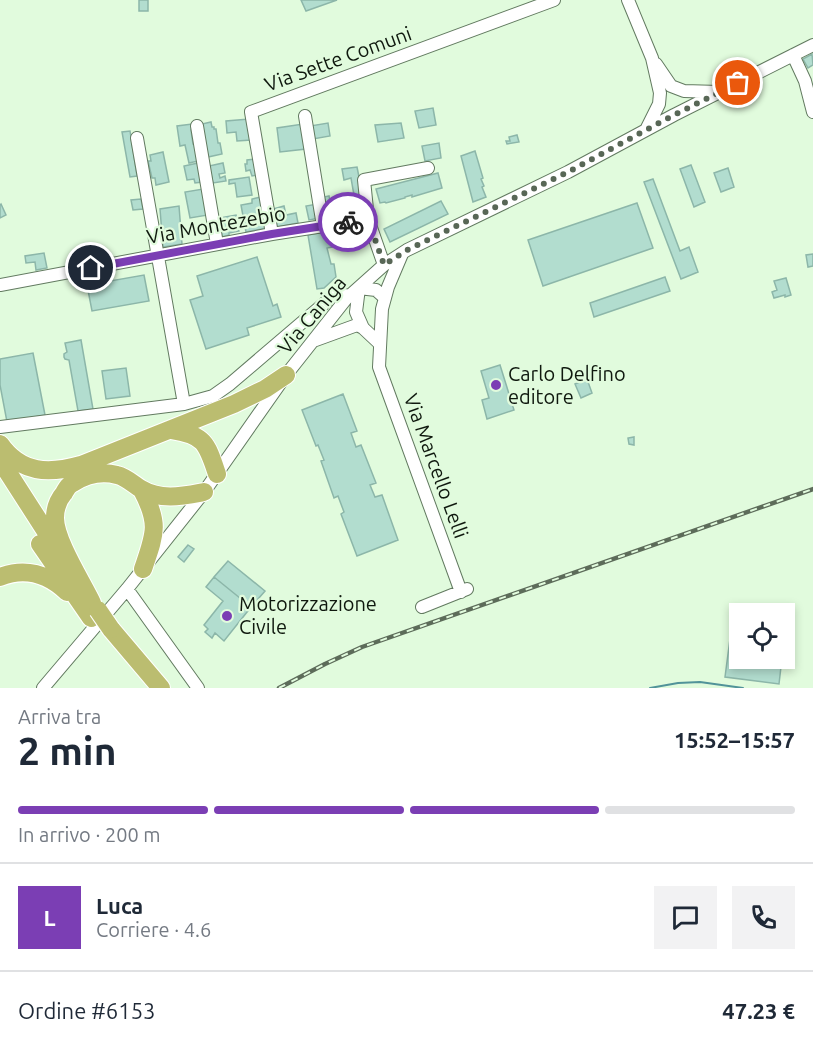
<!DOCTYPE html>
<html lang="it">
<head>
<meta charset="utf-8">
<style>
	body { margin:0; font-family:Ubuntu,sans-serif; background:#f2f2f3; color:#1f2937; height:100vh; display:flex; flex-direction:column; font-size:22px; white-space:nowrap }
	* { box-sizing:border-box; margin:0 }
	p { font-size:20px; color:#747a83 }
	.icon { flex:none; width:33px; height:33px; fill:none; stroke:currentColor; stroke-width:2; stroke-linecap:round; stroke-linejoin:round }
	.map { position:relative; height:688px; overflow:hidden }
	.sheet { display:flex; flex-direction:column; background:#fff; flex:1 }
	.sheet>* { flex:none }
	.buttons { position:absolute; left:729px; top:603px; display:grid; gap:12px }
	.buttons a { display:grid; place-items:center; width:66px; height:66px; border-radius:0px; background:#fff; box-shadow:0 3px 9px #0003; font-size:30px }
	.pin { position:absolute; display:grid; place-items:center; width:51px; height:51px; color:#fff; margin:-26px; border:3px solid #fff; border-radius:50%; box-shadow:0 2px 6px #0007 }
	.courier { position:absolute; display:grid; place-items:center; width:60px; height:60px; margin:-30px; border:4px solid #7b3eb4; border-radius:50%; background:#fff; color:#222; box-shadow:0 2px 8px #0007 }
	.overview em { font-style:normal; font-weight:600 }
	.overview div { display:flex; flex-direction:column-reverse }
	.overview { display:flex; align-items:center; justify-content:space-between; height:102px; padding:0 18px }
	h1 { font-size:39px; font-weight:600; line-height:45px }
	.bar { display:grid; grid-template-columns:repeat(4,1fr); gap:9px 6px; align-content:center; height:72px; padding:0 18px }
	.bar i { height:8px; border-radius:4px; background:#e0e1e3 }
	.bar .selected { background:#7b3eb4 }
	.bar p { grid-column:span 4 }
	.line { display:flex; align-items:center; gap:15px; padding:0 18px; border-top:2px solid #e0e1e3 }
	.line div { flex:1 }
	.round { display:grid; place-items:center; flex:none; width:63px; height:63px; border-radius:0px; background:#f2f2f3 }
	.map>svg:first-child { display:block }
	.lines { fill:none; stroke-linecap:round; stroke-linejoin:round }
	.stream { stroke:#519399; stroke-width:2 }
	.building { fill:#b2ddcf; stroke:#8cb6a9; stroke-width:1.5 }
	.minor-casing { stroke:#627a60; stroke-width:14 }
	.highway-casing { stroke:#fff; stroke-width:20 }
	.minor { stroke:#fff; stroke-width:12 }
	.highway { stroke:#bbbd70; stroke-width:18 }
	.rail-casing { stroke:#5d6c5a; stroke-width:4.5 }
	.rail { stroke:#e1fbdd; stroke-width:2; stroke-dasharray:7; stroke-linecap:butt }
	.highway-bridge-casing { stroke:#fff; stroke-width:20; stroke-linecap:butt }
	.highway-bridge { stroke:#bbbd70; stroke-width:18 }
	.done { stroke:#586756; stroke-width:6; stroke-dasharray:0 10.8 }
	.route { stroke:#7b3eb4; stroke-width:8 }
	.poi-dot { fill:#7b3eb4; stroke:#e1fbdd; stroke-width:2 }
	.labels { text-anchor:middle; stroke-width:4.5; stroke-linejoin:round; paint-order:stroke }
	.street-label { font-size:20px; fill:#0f180e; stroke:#e1fbdd }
	.poi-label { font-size:20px; fill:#0f180e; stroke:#e1fbdd; text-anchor:start }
</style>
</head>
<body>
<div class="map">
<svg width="813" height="688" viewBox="0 0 813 688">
	<rect width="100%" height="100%" fill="#e1fbdd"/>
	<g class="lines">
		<path class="stream" d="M650 688 678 683 700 682 743 688"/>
	</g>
	<path class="building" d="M139 0H148V11H139Z
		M301 0H337L306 11Z
		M812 54 813 65 808 68 803 59Z
		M433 108 436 125 419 128 415 111Z
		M249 119 251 140 237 141 236 132 227 133 226 121Z
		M211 122 212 127H214V129H216L218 143H220L222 154 208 157 202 124Z
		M328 123 330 136 313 139 310 126Z
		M401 123 404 138 378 142 375 125Z
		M192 124 193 130H191L193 144H196L198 161 189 163 185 145 180 146 177 126Z
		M303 124 306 149 280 152 277 128Z
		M130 131 137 176 130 177 122 132Z
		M517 135 519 142 507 144 506 141H510L509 137Z
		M439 143 441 158 425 161 422 146Z
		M475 151 483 178 481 179 484 186 482 187 486 197 473 202 461 156Z
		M163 152 169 182 156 185 155 178H152L148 161H151L150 155Z
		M255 159 258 175 252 176 250 170 246 171 245 164H247V160Z
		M198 163 202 182 195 183 194 179 187 180 184 166Z
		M223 163 225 173 219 174 220 178 225 176 226 181 213 183 209 166Z
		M691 165 705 202 694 207 680 169Z
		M357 167 366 212 328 219 324 197 329 196 331 205 355 201 351 178 344 180 342 169Z
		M728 168 734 187 721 192 714 173Z
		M438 173 442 188 412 197V195L405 197V198L386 203 385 202 380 203 376 189Z
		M249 177 252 195 237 197 235 183 229 184V180Z
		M653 179 680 251 689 247 698 272 681 279 644 182Z
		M203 189 208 215 190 218 185 192Z
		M261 197 267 228 246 232 241 205 252 203V199Z
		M141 199 143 209 133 210 131 200Z
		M441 201 448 214 390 242 384 229Z
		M637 203 653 248 543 286 528 240Z
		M1 204 6 215 0 218V205Z
		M317 204 320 218 309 220 306 206Z
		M179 206 182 244 163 247 160 209Z
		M284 206 286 215 296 213 298 223 277 227 273 209Z
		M236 215 239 231 229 233V235L222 237 219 218Z
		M345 228 349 244 327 248 331 264H334L336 277 324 288 317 289 308 235Z
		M44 253 47 268 36 270 35 262 26 263 25 256Z
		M813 254V266L808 267 806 255Z
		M257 257 273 306 277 304 281 317 247 328 249 335 206 349 190 300 203 296 197 276Z
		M144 275 149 301 92 311 87 285Z
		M665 277 670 291 594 317 590 303Z
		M786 278 791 295 785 297V295L774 298 772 292 777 290 774 281Z
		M81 340 93 409 78 411 69 360 65 359 64 357V354L67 352 65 343Z
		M33 353 45 415 7 422 0 385V359Z
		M500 365 514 410 487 419 482 400 489 398 481 371Z
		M126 368 130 396 106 399 102 371Z
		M587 379 592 393 581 398 575 384Z
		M343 394 357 431 351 433 356 447 361 445 376 483 370 485 375 497 382 495 398 540 357 556 341 514 344 512 338 496 334 498 321 461 324 460 318 445 316 446 302 410Z
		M634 437V445L629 444 628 438Z
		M188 545 194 549 184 562 178 557Z
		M228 561 265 591 251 607 214 577Z
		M214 577 251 607 224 641 215 633 212 638 205 632 208 629 204 625 223 601 206 587Z
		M733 616H740V658H782L779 684 725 677Z"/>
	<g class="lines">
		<defs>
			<path id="minor" d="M628 0 652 58 660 93 659 104 646 130
				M793 55 805 81 813 112
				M656 64 671 86 684 91 719 92
				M305 116 323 226
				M197 126 217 244
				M137 138 184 404
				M368 219 364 180 428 168
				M272 234 251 112 554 0
				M402 254 388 287 382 309 379 367 461 592
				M0 285 272 234 368 219 384 265
				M359 288 356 312 363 328 379 343
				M359 288 376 290 385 298
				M313 341 357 325 363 328
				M0 427 184 404 213 396 230 384 333 296 351 295
				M127 589 198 688
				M422 607 467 589
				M43 688 127 589 204 492 286 375 346 299 384 265 407 250 568 172 674 115 813 45"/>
			<path id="highway" d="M172 430C205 435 207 444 217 474
				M0 444C21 474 49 474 81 465L234 404 265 389 286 375
				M0 460 59 552
				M142 490C160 524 155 534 143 569
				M40 544 91 618
				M0 577C25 567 48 574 67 592
				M92 603C82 582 55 540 55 518 55 509 58 500 64 493 67 488 68 485 73 483 87 474 101 471 117 475 126 477 133 484 141 489 161 501 183 496 204 492
				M111 629 161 688"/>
		</defs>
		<use href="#minor" class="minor-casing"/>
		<use href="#highway" class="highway-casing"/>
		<use href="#minor" class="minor"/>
		<use href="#highway" class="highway"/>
		<defs>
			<path id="rail" d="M279 688 325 664 362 647 813 489"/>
		</defs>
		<use href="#rail" class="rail-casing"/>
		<use href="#rail" class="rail"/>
		<defs>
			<path id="highway-bridge" d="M98 610 111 629"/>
		</defs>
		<use href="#highway-bridge" class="highway-bridge-casing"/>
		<use href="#highway-bridge" class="highway-bridge"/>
	</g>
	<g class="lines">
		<path class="done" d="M348 222 368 219 384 265 407 250 568 172 674 115 738 83"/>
		<path class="route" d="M91 268 272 234 348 222"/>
	</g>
	<g class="poi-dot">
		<circle cx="496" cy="385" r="6"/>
		<circle cx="227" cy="616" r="6"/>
	</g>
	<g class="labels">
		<g class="street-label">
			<text transform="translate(338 59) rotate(-20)" y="7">Via Sette Comuni</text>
			<text transform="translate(216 225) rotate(-10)" y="7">Via Montezebio</text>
			<text transform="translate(312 315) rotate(-50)" y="7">Via Caniga</text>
			<text transform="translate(436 466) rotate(70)" y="7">Via Marcello Lelli</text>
		</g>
		<g class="poi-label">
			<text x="508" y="381">Carlo Delfino<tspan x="508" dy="23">editore</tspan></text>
			<text x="239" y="611">Motorizzazione<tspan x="239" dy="23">Civile</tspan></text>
		</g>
	</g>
</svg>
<div class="buttons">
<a><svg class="icon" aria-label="locate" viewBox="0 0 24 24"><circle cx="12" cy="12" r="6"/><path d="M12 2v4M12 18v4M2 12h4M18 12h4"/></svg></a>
</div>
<div class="pin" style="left:738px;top:83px;background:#ea580c"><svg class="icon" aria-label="bag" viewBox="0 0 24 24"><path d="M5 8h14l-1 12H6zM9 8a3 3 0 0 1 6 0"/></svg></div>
<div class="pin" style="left:91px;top:268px;background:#1f2937"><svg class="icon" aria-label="home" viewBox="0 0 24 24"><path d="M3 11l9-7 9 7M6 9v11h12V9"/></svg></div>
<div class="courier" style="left:348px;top:222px"><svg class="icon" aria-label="bike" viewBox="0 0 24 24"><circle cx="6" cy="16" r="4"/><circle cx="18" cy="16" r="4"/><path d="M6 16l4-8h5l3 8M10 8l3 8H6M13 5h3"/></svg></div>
</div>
<section class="sheet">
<div class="overview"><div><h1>2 min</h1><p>Arriva tra</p></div><em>15:52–15:57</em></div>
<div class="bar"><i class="selected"></i><i class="selected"></i><i class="selected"></i><i></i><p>In arrivo · 200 m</p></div>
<div class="line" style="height:108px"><b class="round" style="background:#7b3eb4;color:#fff">L</b><div><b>Luca</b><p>Corriere · 4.6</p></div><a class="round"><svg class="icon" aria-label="chat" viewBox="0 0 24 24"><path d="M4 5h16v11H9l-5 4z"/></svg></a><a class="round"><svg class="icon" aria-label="phone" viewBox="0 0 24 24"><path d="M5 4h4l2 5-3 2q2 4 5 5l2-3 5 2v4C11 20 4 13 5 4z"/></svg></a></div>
<div class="line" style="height:78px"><div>Ordine #6153</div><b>47.23 €</b></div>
</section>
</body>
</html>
